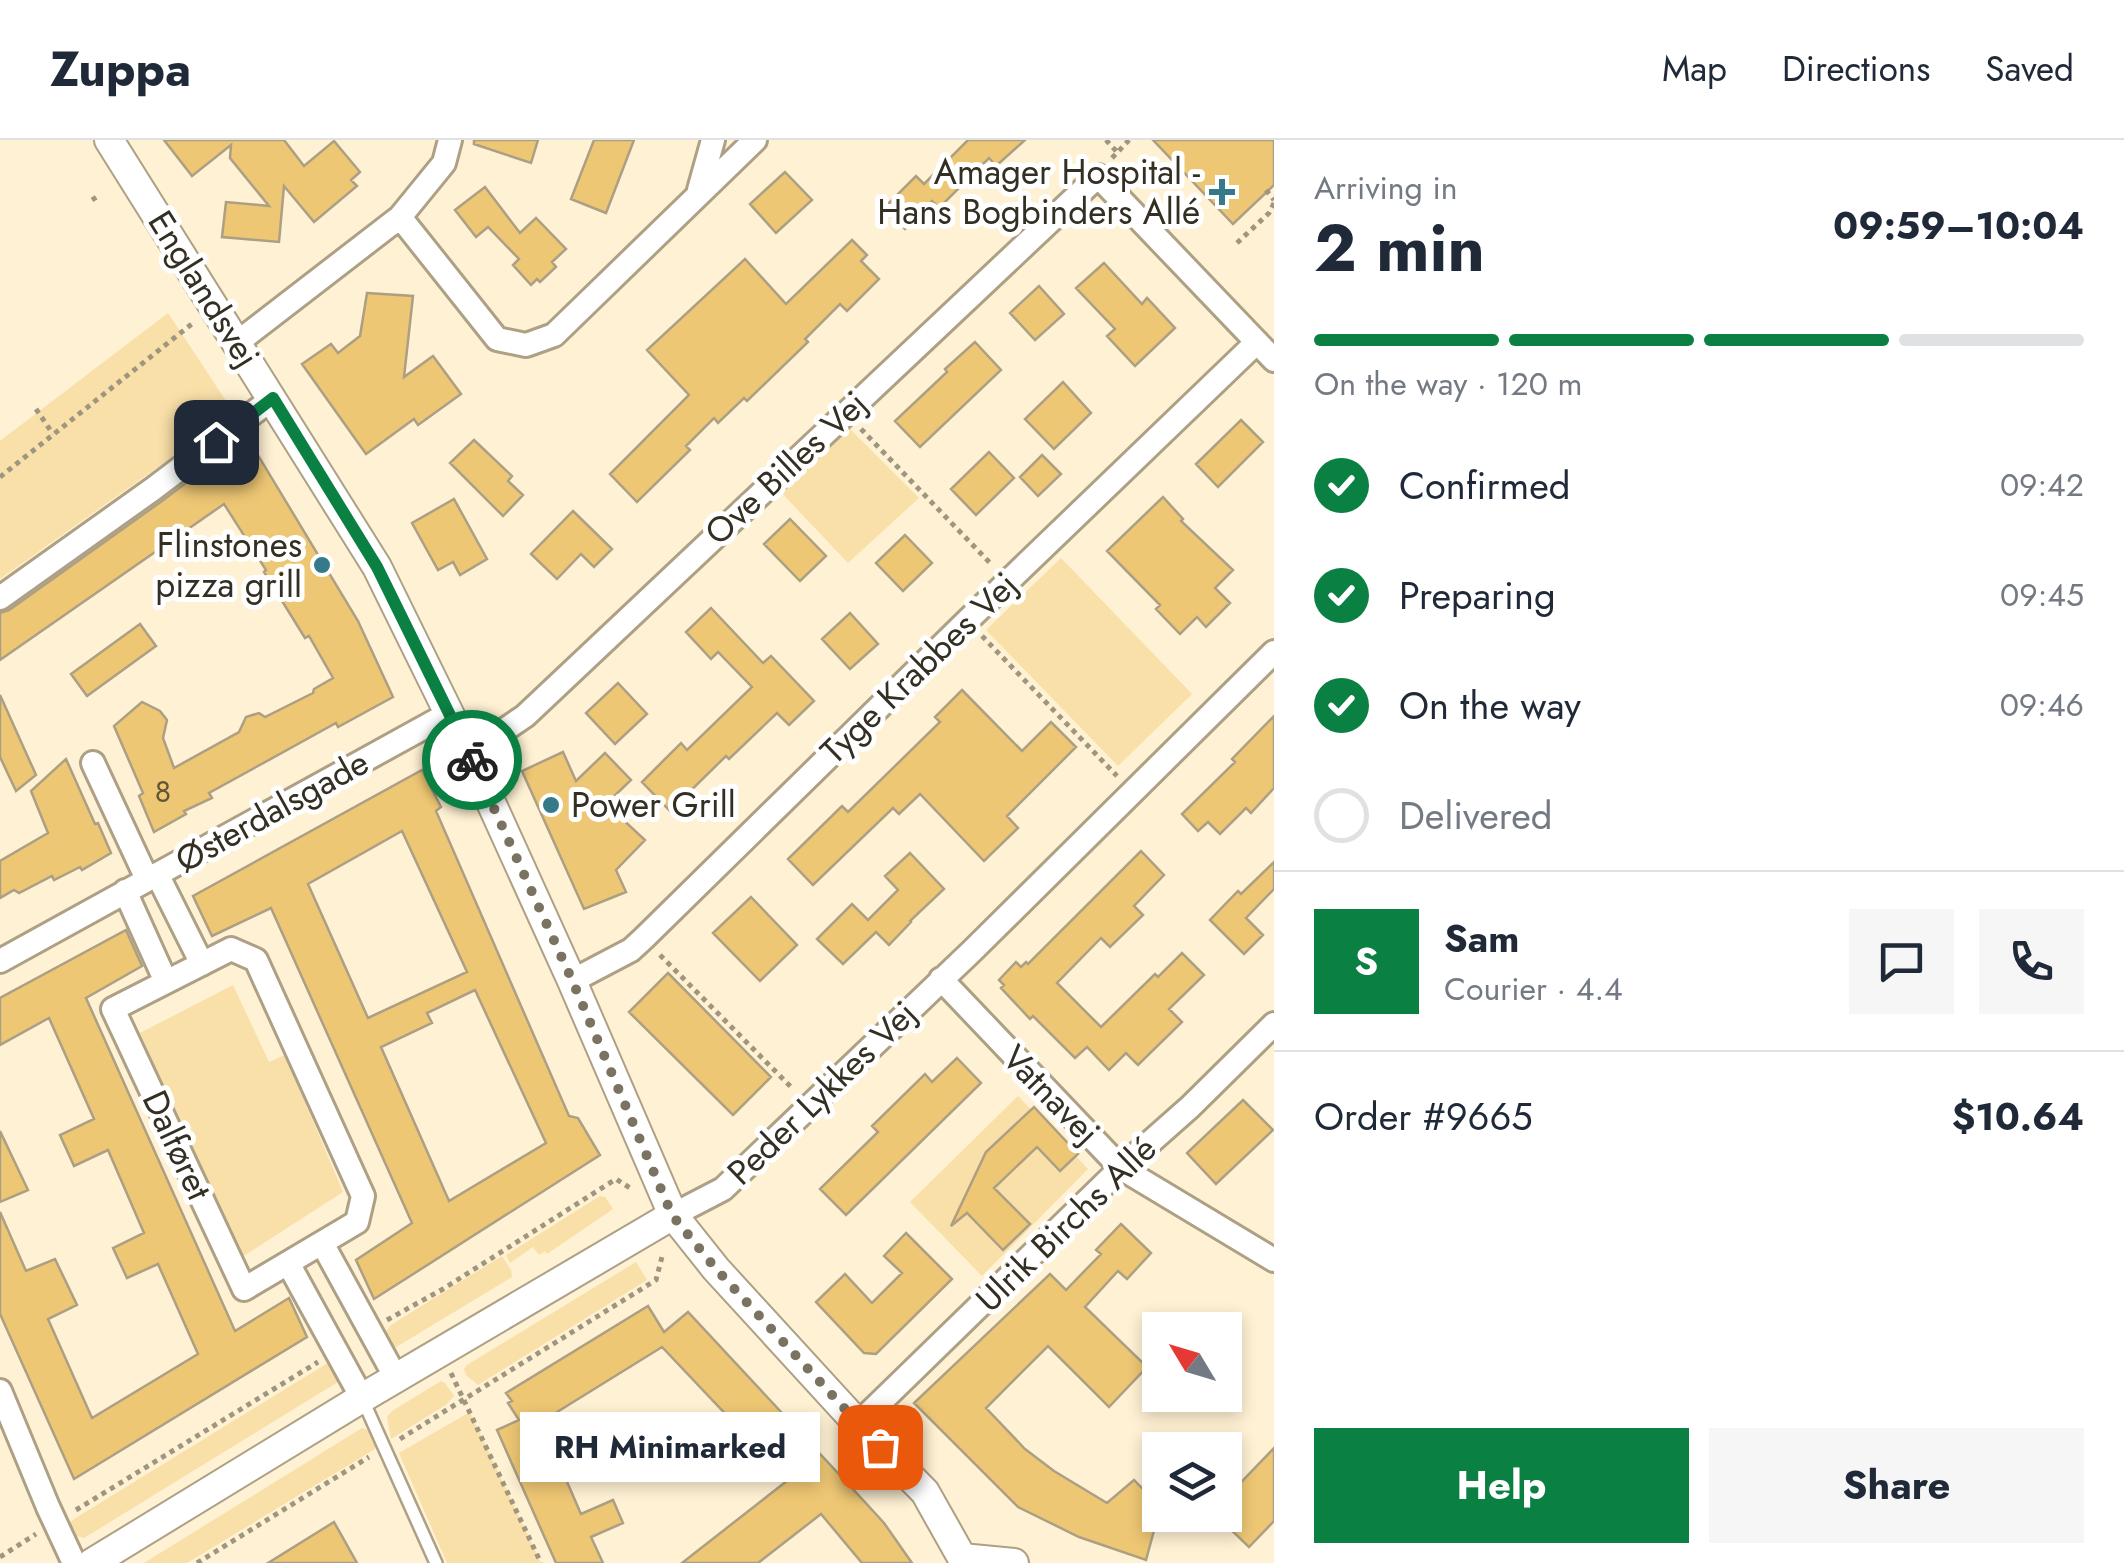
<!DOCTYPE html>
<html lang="en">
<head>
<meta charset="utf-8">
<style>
	body { margin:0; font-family:Jost,sans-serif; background:#f6f6f7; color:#1f2937; height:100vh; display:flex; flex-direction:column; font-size:38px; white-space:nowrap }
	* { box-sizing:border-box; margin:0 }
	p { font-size:32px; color:#747a83 }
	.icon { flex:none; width:55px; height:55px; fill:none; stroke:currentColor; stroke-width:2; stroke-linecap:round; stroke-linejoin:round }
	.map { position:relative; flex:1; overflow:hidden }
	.panel { display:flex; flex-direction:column; background:#fff; width:850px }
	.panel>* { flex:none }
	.needle { width:65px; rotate:308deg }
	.tools { position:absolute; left:1142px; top:1172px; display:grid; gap:20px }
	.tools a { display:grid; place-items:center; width:100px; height:100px; border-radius:0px; background:#fff; box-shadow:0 5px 15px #0003; font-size:50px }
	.pin { position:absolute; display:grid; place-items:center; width:85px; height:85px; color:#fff; margin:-42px; border-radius:20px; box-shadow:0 5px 15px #0006 }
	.courier { position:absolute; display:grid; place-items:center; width:100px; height:100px; margin:-50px; border:8px solid #0b8043; border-radius:50%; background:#fff; color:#222; box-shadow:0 2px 12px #0007 }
	.bubble { position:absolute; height:70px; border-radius:0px; background:#fff; box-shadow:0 5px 15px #0003; font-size:32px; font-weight:700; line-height:70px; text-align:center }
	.overview em { font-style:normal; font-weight:700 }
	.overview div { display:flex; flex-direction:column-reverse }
	.overview { display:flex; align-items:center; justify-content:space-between; height:170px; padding:0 40px }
	h1 { font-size:65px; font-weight:700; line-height:75px }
	.bar { display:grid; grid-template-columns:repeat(4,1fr); gap:15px 10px; align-content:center; height:120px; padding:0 40px }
	.bar i { height:12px; border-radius:8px; background:#e0e1e3 }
	.bar .current { background:#0b8043 }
	.bar p { grid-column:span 4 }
	.line { display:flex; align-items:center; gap:25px; padding:0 40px; border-top:2px solid #e0e1e3 }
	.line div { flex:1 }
	.round { display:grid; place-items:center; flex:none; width:105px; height:105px; border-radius:0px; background:#f6f6f7 }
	ol { padding:0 40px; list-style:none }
	li { display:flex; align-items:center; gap:30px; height:110px }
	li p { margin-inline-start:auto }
	li .icon { padding:10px; border-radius:50%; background:#0b8043; color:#fff; stroke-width:4 }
	li:last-child { color:#747a83 }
	li i { width:55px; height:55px; border:5px solid #e0e1e3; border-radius:50% }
	.primary-button { display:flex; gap:20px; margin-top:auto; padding:20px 40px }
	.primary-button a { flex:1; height:115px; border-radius:0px; background:#0b8043; color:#fff; font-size:40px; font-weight:700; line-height:115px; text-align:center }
	.primary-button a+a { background:#f6f6f7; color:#1f2937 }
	header { display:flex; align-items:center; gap:60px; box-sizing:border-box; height:140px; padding:0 50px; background:#fff; border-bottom:2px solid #e0e1e3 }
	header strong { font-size:48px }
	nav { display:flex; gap:55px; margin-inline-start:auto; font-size:35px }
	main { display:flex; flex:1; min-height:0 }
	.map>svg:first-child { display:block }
	.green { fill:#f9dfa8 }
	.building { fill:#eec774; stroke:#ac9f83; stroke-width:2.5; fill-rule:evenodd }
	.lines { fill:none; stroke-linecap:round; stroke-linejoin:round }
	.service-casing { stroke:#ada084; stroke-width:16 }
	.minor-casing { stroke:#ada084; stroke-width:28 }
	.tertiary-casing { stroke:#ada084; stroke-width:32 }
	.path { stroke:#9f9680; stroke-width:5; stroke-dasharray:5 5; stroke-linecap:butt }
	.service { stroke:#fff; stroke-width:11 }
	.minor { stroke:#fff; stroke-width:22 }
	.tertiary { stroke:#fff; stroke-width:28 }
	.done { stroke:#7b7361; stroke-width:10; stroke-dasharray:0 18 }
	.route { stroke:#0b8043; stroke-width:12 }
	.poi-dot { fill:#367989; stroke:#fff; stroke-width:4 }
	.labels { text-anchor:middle; stroke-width:10; stroke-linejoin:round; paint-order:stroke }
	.number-label { font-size:30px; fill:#625537 }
	.poi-label { font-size:35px; fill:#342f23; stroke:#fff; text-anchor:end }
	.street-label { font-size:35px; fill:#342f23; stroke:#fff }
</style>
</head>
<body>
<header>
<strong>Zuppa</strong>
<nav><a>Map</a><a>Directions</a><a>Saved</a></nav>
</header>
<main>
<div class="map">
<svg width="1274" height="1423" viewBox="0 0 1274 1423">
	<rect width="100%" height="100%" fill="#fff1d3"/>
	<path class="green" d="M168 173 234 273 0 439V301Z
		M846 285 919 358 848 423 776 347Z
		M1061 418 1192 554 1118 626 986 490Z
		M233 845 269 922 285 915 343 1052 242 1117 140 893Z
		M1018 956 1088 1029 982 1136 910 1062Z
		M600 1056 605 1057 613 1069 547 1114 545 1111 539 1115 533 1107 510 1123 506 1115Z
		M502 1116 511 1130 512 1137 393 1209 381 1198 391 1185Z
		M636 1122 647 1140 478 1245 466 1235 464 1229 467 1225Z
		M331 1221 338 1231V1242L84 1398 74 1395 67 1385 74 1379Z
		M441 1241 445 1243 454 1256 447 1264 391 1299 387 1277 392 1271Z
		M470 1272 541 1423H447L399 1313Z
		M362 1288 368 1290 376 1304 375 1309 187 1423H144Z"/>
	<path class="building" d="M164 0H284L304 26 334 1 360 32 351 40 357 46 314 82 284 46 279 102 222 97 226 62 269 66 230 18 231 5 192 36Z
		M474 0H538L531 23 474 4Z
		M594 0H634L606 73 571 59Z
		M968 0H1025L996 26 989 18 939 68 932 61 905 89 884 68 916 36 924 44Z
		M1153 0H1274V45L1233 84Z
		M785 32 812 60 776 93 750 64Z
		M485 47 520 93 536 78 566 109 552 122 556 127 540 142 537 139 531 145 513 125 519 119 488 87 476 97 455 70Z
		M852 100 867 115 861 121 879 139 847 171 840 164 805 199 808 202 747 261 744 258 718 283 714 278 686 306 690 310 637 362 610 334 689 255 647 210 745 119 786 164Z
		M1104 123 1142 164 1147 158 1175 188 1135 226 1107 196 1115 189 1076 148Z
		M1039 146 1064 174 1035 200 1010 173Z
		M367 153 413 156 404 237 433 216 461 254 418 285 414 279 366 314 302 224 331 204 338 213 360 196Z
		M975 202 1001 230 920 307 895 281 947 232 945 229Z
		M1063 242 1091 273 1054 309 1025 279Z
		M1241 280 1263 302 1218 347 1196 324Z
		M247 297 358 481 393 557 338 587 336 583 209 653 212 658 184 671 186 674 154 692 139 656 143 653 114 586 142 562 160 571 167 580 163 598 174 628 239 592 246 577 259 573 265 577 313 553 314 549 333 538 309 496 305 498 264 432 266 430 224 364 0 520V473L9 470 162 361Z
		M474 300 512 336 508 341 523 355 503 376 450 323Z
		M989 312 1014 338 976 375 951 349Z
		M1042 315 1061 334 1038 356 1020 337Z
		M1163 357 1183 379 1181 381 1233 430 1215 448 1230 463 1206 487 1197 477 1180 494 1156 469 1160 465 1107 411Z
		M454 359 487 419 460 435 453 422 438 430 412 383Z
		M573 371 612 409 594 427 581 414 557 439 531 414Z
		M790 379 826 416 800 441 764 404Z
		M905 395 932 423 903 451 876 423Z
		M711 468 763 523 771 516 814 561 789 585 777 573 729 619 726 616 670 671 642 642 681 603 687 610 752 547 718 512 711 519 686 492Z
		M850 473 878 504 850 529 822 499Z
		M140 484 156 506 87 556 71 534Z
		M618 543 647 574 615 604 586 573Z
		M962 550 1022 611 1051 582 1076 607 1007 676 1018 688 984 721 920 654 899 674 893 668 813 745 788 719 842 666 848 672 940 582 935 577Z
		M0 555 36 635 16 651 0 617Z
		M1274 576V648L1251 673 1246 668 1220 694 1208 682 1198 691 1182 674 1235 622 1232 619Z
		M563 612 576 641 605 613 631 640 606 664 645 700 616 730 626 752 584 769 522 631Z
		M66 619 95 684 98 683 111 713 82 730 80 727 54 740 52 736 19 753 14 750 0 758V721L48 693 31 651Z
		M422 630 441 667 436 671 569 976 578 978 600 1015 374 1159 356 1120 412 1083 271 768 212 796 193 756ZM402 691 467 832 368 878 308 744ZM475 850 546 1003 449 1061 381 907 432 883 427 873Z
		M1141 711 1164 735 1134 766 1143 775 1110 807 1101 798 1057 843 1101 887 1155 834 1158 837 1182 813 1204 835 1169 869 1182 882 1138 925 1126 913 1109 930 1087 907 1075 918 1033 876 1030 879 1001 848 1004 845 999 840 1016 822 1021 827 1026 822 1028 824Z
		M910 713 944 749 910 781 911 782 889 805 876 792 843 824 817 799 852 764 868 780 898 750 885 736Z
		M1274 722V749L1246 778 1263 795 1244 814 1210 780 1238 751 1241 754Z
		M751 757 797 805 760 841 713 793Z
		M126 790 142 826 86 858 235 1191 289 1158 307 1197 74 1339 0 1174V1072L26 1131 55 1119 77 1165 48 1179 92 1278 198 1214 158 1124 127 1138 113 1108 144 1093 108 1010 74 1026 60 995 94 979 49 878 0 905V858Z
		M668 833 771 937 733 975 629 872Z
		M957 918 981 943 846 1075 820 1049 878 992 872 986 925 934 932 942Z
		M1243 960 1273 990 1216 1044 1187 1013Z
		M1034 967 1078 1014 1060 1031 1037 1007 994 1048 1030 1084 1003 1110 967 1073 951 1086 986 1012Z
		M0 991 28 1050 0 1062Z
		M1121 1084 1151 1113 1127 1139 1118 1131 1085 1167 1147 1227 1109 1267 1048 1206 986 1268 1025 1309 1054 1331 1107 1363 1134 1340 1160 1367V1375H1168L1155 1387 1146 1420 1079 1397 1018 1367 914 1263 1050 1134 1066 1150 1101 1114 1096 1110Z
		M906 1093 952 1139 876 1214 864 1213 816 1162 845 1134 872 1163 902 1133 884 1116Z
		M648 1166 664 1192 688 1172 863 1360 884 1383 912 1423H862L821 1374 758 1423H682L788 1340 662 1207 541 1282 581 1374 613 1360 623 1383 591 1397 603 1423H556L497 1290 519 1280 508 1263 512 1261 506 1253Z
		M1274 1308V1381L1249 1407 1225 1384V1359Z
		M334 1382 357 1423H268Z"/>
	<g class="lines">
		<defs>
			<path id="service" d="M362 1258 436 1423"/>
			<path id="minor" d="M699 50 713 0
				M400 77 497 199 526 205 554 195 755 0
				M238 202 400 77 444 23 450 0
				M0 458 153 349 273 258
				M469 614 525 576 1098 36 1274 220
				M93 623 147 739
				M157 734 202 824
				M125 751 166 842
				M231 809 256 820 363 1056 357 1082 244 1149 113 869Z
				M0 821 450 573
				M941 839 1121 1028 1274 1120
				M572 841 631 810 644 798 967 481 1257 202
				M673 1075 723 1049 972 811 1274 512
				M322 1103 396 1238
				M288 1123 362 1258
				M0 1251 48 1367 74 1423
				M858 1284 1121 1028 1190 967 1274 884"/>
			<path id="tertiary" d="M109 0 377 427 469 614 572 841 673 1075 716 1129 858 1284 925 1352 965 1423
				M962 1418 1014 1423
				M92 1423 362 1258 673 1075"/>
		</defs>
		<use href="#service" class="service-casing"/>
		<use href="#minor" class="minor-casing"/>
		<use href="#tertiary" class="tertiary-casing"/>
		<path class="path" d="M1106 0 1118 13
			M1112 18 1129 0
			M1266 50 1274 60
			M92 60 98 56
			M1237 103 1269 73 1274 63
			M36 269 53 294
			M861 289 992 425
			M0 337 193 183
			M982 496 1117 636
			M660 815 793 949
			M387 1180 443 1149 616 1039 633 1050
			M451 1233 541 1423
			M400 1299 656 1140 663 1113
			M76 1370 318 1222
			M0 1417 36 1394
			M197 1423 369 1317"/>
		<use href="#service" class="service"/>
		<use href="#minor" class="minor"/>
		<use href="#tertiary" class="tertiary"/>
	</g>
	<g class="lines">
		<path class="done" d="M472 620 572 840 672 1075 716 1129 880 1307"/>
		<path class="route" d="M216 302 273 258 377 427 472 620"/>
	</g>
	<g class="poi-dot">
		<path d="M1217 37h10v10h10v10h-10v10h-10v-10h-10v-10h10z"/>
		<circle cx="322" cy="425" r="10"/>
		<circle cx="551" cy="665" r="10"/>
	</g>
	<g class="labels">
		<g class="number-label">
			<text x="163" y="662">8</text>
		</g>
		<g class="poi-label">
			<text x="1200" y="44">Amager Hospital -<tspan x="1200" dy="40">Hans Bogbinders Allé</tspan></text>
			<text x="302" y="417">Flinstones<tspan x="302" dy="40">pizza grill</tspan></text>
			<text x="571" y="677" text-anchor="start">Power Grill</text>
		</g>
		<g class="street-label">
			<text transform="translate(204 149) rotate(58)" y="12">Englandsvej</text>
			<text transform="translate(786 328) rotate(-43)" y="12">Ove Billes Vej</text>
			<text transform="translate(919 528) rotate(-44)" y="12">Tyge Krabbes Vej</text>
			<text transform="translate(272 671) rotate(-29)" y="12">Østerdalsgade</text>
			<text transform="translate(822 953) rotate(-44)" y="12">Peder Lykkes Vej</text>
			<text transform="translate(1051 955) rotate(46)" y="12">Vatnavej</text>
			<text transform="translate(177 1005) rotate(65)" y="12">Dalføret</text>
			<text transform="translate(1066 1084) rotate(-44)" y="12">Ulrik Birchs Allé</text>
		</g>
	</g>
</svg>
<div class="tools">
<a><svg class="needle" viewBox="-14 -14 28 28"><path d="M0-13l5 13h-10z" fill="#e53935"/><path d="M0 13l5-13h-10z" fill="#747a83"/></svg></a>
<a><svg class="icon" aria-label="layers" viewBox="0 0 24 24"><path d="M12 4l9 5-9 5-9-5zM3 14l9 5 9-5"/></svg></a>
</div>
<div class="pin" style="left:880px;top:1307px;background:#ea580c"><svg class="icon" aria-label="bag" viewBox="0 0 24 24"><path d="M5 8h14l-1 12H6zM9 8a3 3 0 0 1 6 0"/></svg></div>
<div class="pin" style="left:216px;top:302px;background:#1f2937"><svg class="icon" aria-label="home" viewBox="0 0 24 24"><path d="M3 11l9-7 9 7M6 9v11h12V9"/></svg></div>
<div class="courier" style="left:472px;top:620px"><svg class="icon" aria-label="bike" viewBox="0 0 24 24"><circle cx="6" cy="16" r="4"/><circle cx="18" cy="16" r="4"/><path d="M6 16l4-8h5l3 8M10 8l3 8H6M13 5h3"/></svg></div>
<div class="bubble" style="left:520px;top:1272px;width:300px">RH Minimarked</div>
</div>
<section class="panel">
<div class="overview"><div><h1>2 min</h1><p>Arriving in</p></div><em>09:59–10:04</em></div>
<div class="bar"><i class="current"></i><i class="current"></i><i class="current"></i><i></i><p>On the way · 120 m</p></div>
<ol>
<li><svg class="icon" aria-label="check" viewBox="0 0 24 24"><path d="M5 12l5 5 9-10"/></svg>Confirmed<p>09:42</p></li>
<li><svg class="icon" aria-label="check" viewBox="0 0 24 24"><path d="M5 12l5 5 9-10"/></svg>Preparing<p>09:45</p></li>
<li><svg class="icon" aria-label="check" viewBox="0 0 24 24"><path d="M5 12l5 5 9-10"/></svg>On the way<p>09:46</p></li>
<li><i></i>Delivered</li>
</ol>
<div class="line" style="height:180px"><b class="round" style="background:#0b8043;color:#fff">S</b><div><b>Sam</b><p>Courier · 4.4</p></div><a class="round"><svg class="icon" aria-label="chat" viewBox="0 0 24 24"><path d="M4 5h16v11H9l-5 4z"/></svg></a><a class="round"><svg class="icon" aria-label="phone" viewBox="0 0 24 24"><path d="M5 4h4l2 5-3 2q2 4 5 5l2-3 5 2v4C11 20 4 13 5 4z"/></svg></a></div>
<div class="line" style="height:130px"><div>Order #9665</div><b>$10.64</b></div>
<div class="primary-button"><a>Help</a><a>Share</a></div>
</section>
</main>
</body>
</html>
